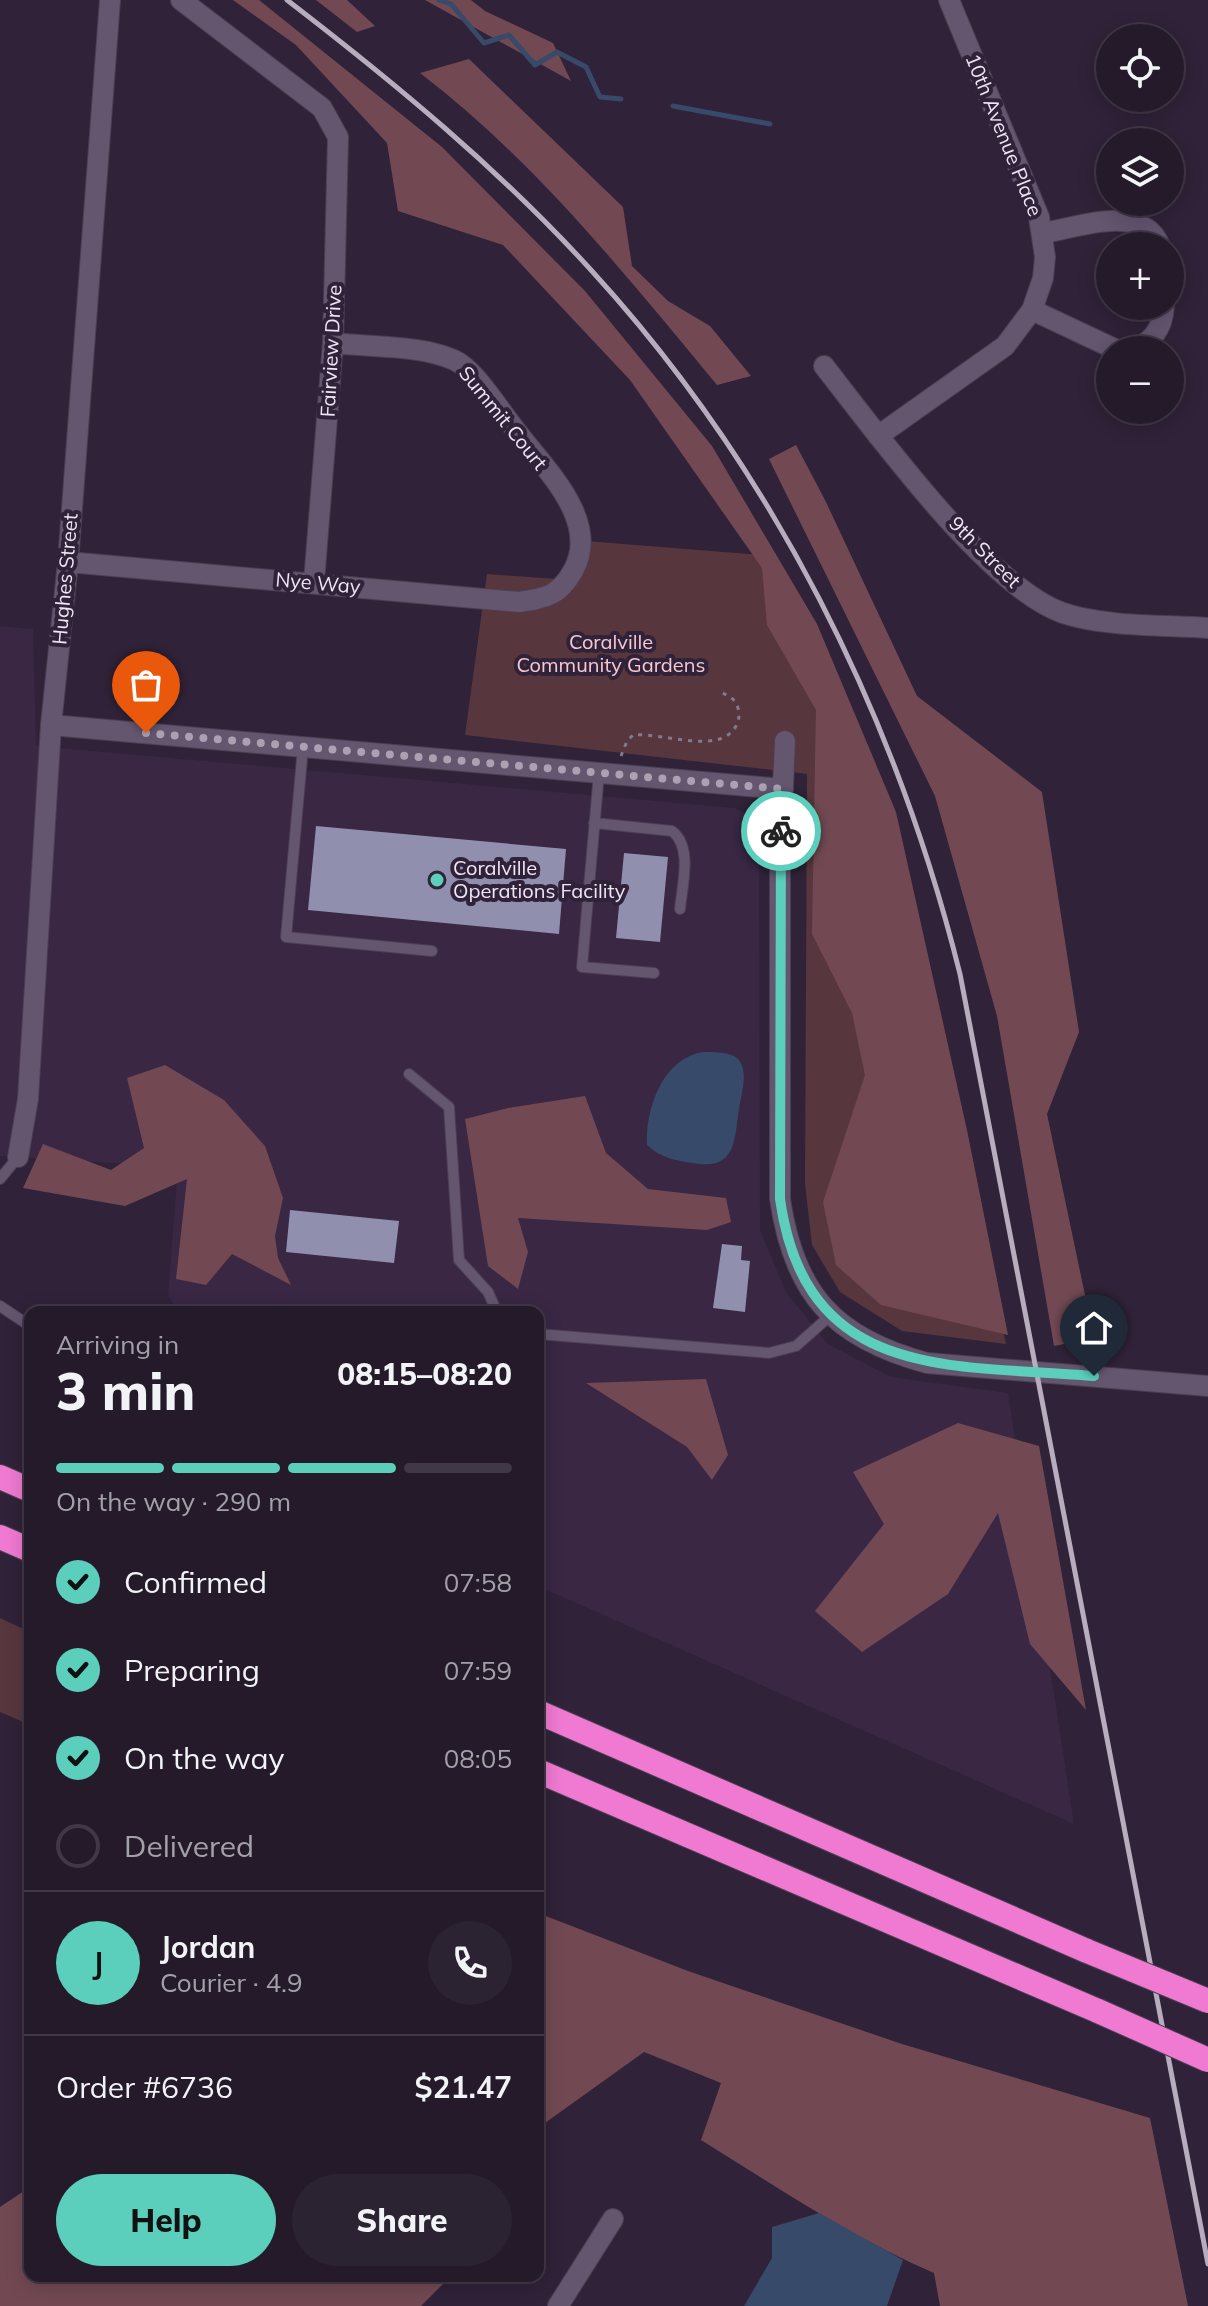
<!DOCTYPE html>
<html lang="en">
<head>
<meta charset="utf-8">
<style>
	body { margin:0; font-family:Mulish,sans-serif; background:#2c2332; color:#f1f3f6; height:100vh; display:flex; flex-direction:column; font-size:30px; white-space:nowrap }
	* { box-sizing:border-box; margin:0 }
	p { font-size:26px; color:#a3a1a8 }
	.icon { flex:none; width:44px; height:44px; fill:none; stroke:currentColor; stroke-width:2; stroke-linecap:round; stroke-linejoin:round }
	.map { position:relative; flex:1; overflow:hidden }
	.drawer { position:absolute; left:24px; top:1306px; width:520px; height:976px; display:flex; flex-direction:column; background:#241a2a; border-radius:16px; box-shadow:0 4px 20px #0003,0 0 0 2px #413847 }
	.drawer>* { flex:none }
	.tools { position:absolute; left:1096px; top:24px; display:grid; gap:16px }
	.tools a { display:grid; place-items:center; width:88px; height:88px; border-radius:50%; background:#241a2a; box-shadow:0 4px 20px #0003,0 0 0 2px #413847; font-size:40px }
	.pin { position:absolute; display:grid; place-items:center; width:68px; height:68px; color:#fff; margin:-82px -34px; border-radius:50% 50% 50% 0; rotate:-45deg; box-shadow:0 0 8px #0007 }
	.pin .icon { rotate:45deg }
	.courier { position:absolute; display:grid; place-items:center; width:80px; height:80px; margin:-40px; border:6px solid #5bcebc; border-radius:50%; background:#fff; color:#222; box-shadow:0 2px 10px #0007 }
	.head em { font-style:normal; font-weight:800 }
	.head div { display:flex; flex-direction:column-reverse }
	.head { display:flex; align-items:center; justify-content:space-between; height:136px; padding:0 32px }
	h1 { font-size:52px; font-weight:800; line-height:60px }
	.bar { display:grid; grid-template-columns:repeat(4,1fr); gap:12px 8px; align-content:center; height:96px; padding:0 32px }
	.bar i { height:10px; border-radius:6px; background:#413847 }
	.bar .current { background:#5bcebc }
	.bar p { grid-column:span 4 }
	.line { display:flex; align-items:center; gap:20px; padding:0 32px; border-top:2px solid #413847 }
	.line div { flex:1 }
	.round { display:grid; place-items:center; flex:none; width:84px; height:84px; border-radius:42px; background:#2c2332 }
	ol { padding:0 32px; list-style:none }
	li { display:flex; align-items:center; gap:24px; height:88px }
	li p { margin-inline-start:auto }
	li .icon { padding:8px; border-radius:50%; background:#5bcebc; color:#111; stroke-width:4 }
	li:last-child { color:#a3a1a8 }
	li i { width:44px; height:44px; border:4px solid #413847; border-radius:50% }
	.button { display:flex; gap:16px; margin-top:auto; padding:16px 32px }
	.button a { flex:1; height:92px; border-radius:48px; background:#5bcebc; color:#111; font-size:32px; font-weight:800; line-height:92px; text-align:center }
	.button a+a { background:#2c2332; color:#f1f3f6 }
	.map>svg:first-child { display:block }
	.built { fill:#392744 }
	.green { fill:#58363e }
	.forest { fill:#724953 }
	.water { fill:#374a69 }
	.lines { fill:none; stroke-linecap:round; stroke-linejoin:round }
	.stream { stroke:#374a69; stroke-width:5 }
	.building { fill:#9090ae }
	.lane-casing { stroke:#4b3f52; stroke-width:12 }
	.street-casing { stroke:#4b3f52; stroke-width:22 }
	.highway-casing { stroke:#4b3f52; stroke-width:26 }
	.path { stroke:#857a8d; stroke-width:3; stroke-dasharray:4 6; stroke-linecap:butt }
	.lane { stroke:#655670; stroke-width:10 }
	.street { stroke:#655670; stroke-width:20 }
	.highway { stroke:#f07ad2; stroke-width:24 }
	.rail { stroke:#b7adbf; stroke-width:5 }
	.highway-bridge-casing { stroke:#4b3f52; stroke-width:26; stroke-linecap:butt }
	.highway-bridge { stroke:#f07ad2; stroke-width:24 }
	.done { stroke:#aca1b3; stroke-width:8; stroke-dasharray:0 14.4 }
	.route { stroke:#5bcebc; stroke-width:10 }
	.poi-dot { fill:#5bcebc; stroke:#302238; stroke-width:3 }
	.labels { text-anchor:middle; stroke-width:8; stroke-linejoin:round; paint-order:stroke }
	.street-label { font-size:20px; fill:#eee5f5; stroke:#302238 }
	.park-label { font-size:20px; fill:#f6c9d2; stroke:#302238 }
	.poi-label { font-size:20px; fill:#eee5f5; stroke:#302238; text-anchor:start }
</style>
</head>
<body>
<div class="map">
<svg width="1208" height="2306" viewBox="0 0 1208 2306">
	<rect width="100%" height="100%" fill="#302238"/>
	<path class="built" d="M0 626 33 629 36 746 735 808 759 822 760 1230 786 1292 828 1344 891 1377 1008 1393 1074 1824 538 1586V1312H178L168 1295 178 1167 0 1156Z"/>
	<path class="green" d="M586 541 761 555 902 871 1006 1344 902 1331 840 1292 812 1245 805 1184 807 774 465 735 487 574 557 579Z
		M0 1618 30 1632V1725L0 1712Z"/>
	<path class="forest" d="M233 0H259L442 147 585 291 712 446 817 624 896 812 967 1130 1008 1335 881 1305 836 1265 823 1202 865 1075 852 1013 812 934 816 710 767 625 762 568 630 380 503 245 398 211 387 143 296 45Z
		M316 0H347L375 26 357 32Z
		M425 0H471L485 11 553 43 571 81Z
		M469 59 623 207 632 266 668 301 710 326 751 376 717 385C625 274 535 161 420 73Z
		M796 445 825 500 917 696 1042 792 1079 1032 1047 1114 1094 1338 1054 1346 997 1016 935 796 769 459Z
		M165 1065 224 1100 265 1146 283 1198 275 1236 278 1258 291 1285 232 1254 206 1285 176 1279 187 1179 125 1206 23 1188 43 1144 111 1170 144 1148 127 1078Z
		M585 1096 606 1153 648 1189 726 1198 731 1222 707 1230 518 1218 528 1252 518 1289 488 1266 465 1119 508 1108Z
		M706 1379 728 1455 712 1480 687 1447 586 1383Z
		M958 1423 1039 1446 1086 1710 1030 1644 998 1513 948 1594 862 1652 815 1611 884 1524 853 1472Z
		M538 1913 688 1971 902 2044 1150 2118 1188 2306H940L934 2273C852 2238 777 2187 701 2140L721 2083 644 2052 538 2128Z
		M30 2187V2276H451L421 2306H0V2207Z"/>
	<path class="water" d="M703 1052C712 1052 726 1052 734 1056 751 1065 741 1095 739 1109 734 1142 736 1171 692 1163 674 1160 661 1158 647 1145 645 1109 663 1058 703 1052Z
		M819 2213 903 2260 887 2306H744L772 2258V2227Z"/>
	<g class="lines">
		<path class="stream" d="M439 0 451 4 484 43 509 35 535 65 557 52 586 67 600 97 621 99
			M673 106 770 124"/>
	</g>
	<path class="building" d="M316 826 566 849 559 934 308 910Z
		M624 853 668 857 660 942 616 938Z
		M290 1210 399 1221 394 1263 286 1252Z
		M722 1244 742 1246 741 1260 750 1261 745 1312 713 1308Z"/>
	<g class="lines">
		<defs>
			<path id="lane" d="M303 747 286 937 432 951
				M599 773 582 967 654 973
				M594 823 672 831C693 847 682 886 680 909
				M409 1074 449 1107 459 1260 488 1292 497 1312
				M0 1179 18 1157
				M0 1306 30 1326
				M538 1334 769 1353 796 1346 831 1315"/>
			<path id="street" d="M181 0 322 108 338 137 333 343 314 582
				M1043 233C1077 228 1143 202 1160 246
				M1032 310 1117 350
				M1128 350C1151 346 1163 328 1164 306
				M824 366C875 431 988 587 1063 613 1105 627 1164 625 1208 628
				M878 436 1005 346 1032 310 1043 278 1045 257 1039 217 949 0
				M68 562 519 602C546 598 559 596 573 571 602 520 542 466 514 428 499 410 475 369 454 360 422 345 368 347 333 343
				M51 725 783 789
				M785 741 780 854V1199C794 1294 834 1338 927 1363L1208 1386
				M18 1157 28 1099 51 725 68 562 110 0
				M558 2306 613 2219"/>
			<path id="highway" d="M0 1477 30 1490
				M0 1537 30 1550
				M538 1712 1087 1951
				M538 1771 1098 2011"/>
		</defs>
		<use href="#lane" class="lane-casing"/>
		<use href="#street" class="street-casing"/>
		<use href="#highway" class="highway-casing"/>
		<path class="path" d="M621 756 627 741 633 735C662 732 720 756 736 726 739 720 740 715 738 708 735 698 729 696 720 692"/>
		<use href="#lane" class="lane"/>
		<use href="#street" class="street"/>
		<use href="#highway" class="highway"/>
		<path class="rail" d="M287 0C395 83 499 169 591 270 773 469 895 714 960 974L1208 2264"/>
		<defs>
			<path id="highway-bridge" d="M1087 1951 1208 2001
				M1098 2011 1208 2060"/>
		</defs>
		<use href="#highway-bridge" class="highway-bridge-casing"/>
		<use href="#highway-bridge" class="highway-bridge"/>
	</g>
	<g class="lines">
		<path class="done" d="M146 733 783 789 781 831"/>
		<path class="route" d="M781 831 780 1199C806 1382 950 1364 1094 1376"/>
	</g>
	<circle class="poi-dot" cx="437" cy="880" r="8"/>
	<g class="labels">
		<g class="street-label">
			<text transform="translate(1004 135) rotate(68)" y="7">10th Avenue Place</text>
			<text transform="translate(331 351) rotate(-87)" y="7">Fairview Drive</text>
			<text transform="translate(503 418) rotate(51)" y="7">Summit Court</text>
			<text transform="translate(985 552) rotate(45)" y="7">9th Street</text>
			<text transform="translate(65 579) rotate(-85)" y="7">Hughes Street</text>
			<text transform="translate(318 583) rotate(5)" y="7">Nye Way</text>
		</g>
		<g class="park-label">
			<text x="611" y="649">Coralville<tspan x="611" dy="23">Community Gardens</tspan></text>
		</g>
		<g class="poi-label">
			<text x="453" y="875">Coralville<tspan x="453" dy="23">Operations Facility</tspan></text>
		</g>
	</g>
</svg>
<div class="tools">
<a><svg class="icon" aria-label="locate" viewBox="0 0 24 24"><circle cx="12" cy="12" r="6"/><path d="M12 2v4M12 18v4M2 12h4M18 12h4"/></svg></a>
<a><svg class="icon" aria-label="layers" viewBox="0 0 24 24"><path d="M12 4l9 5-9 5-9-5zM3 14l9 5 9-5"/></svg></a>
<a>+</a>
<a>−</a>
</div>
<div class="pin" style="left:146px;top:733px;background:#ea580c"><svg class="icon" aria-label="bag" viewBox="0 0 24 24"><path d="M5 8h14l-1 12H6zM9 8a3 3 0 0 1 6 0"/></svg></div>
<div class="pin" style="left:1094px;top:1376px;background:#1f2937"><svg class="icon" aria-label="home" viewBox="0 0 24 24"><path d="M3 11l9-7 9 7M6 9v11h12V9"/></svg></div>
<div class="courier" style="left:781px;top:831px"><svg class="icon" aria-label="bike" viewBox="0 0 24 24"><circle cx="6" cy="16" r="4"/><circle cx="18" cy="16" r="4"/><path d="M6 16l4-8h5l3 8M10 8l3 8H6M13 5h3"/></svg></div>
<section class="drawer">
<div class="head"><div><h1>3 min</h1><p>Arriving in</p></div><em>08:15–08:20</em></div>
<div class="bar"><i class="current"></i><i class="current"></i><i class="current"></i><i></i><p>On the way · 290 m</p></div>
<ol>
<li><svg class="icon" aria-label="check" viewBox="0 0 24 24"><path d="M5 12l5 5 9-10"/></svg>Confirmed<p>07:58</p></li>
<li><svg class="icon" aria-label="check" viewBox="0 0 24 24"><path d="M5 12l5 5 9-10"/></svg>Preparing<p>07:59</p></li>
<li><svg class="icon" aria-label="check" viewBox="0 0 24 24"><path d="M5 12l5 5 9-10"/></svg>On the way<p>08:05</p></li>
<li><i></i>Delivered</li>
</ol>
<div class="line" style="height:144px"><b class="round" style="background:#5bcebc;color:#111">J</b><div><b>Jordan</b><p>Courier · 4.9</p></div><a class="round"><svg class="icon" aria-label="phone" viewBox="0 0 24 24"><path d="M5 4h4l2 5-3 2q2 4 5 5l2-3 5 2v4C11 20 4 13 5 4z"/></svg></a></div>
<div class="line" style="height:104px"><div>Order #6736</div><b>$21.47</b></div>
<div class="button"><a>Help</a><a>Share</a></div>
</section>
</div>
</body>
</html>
